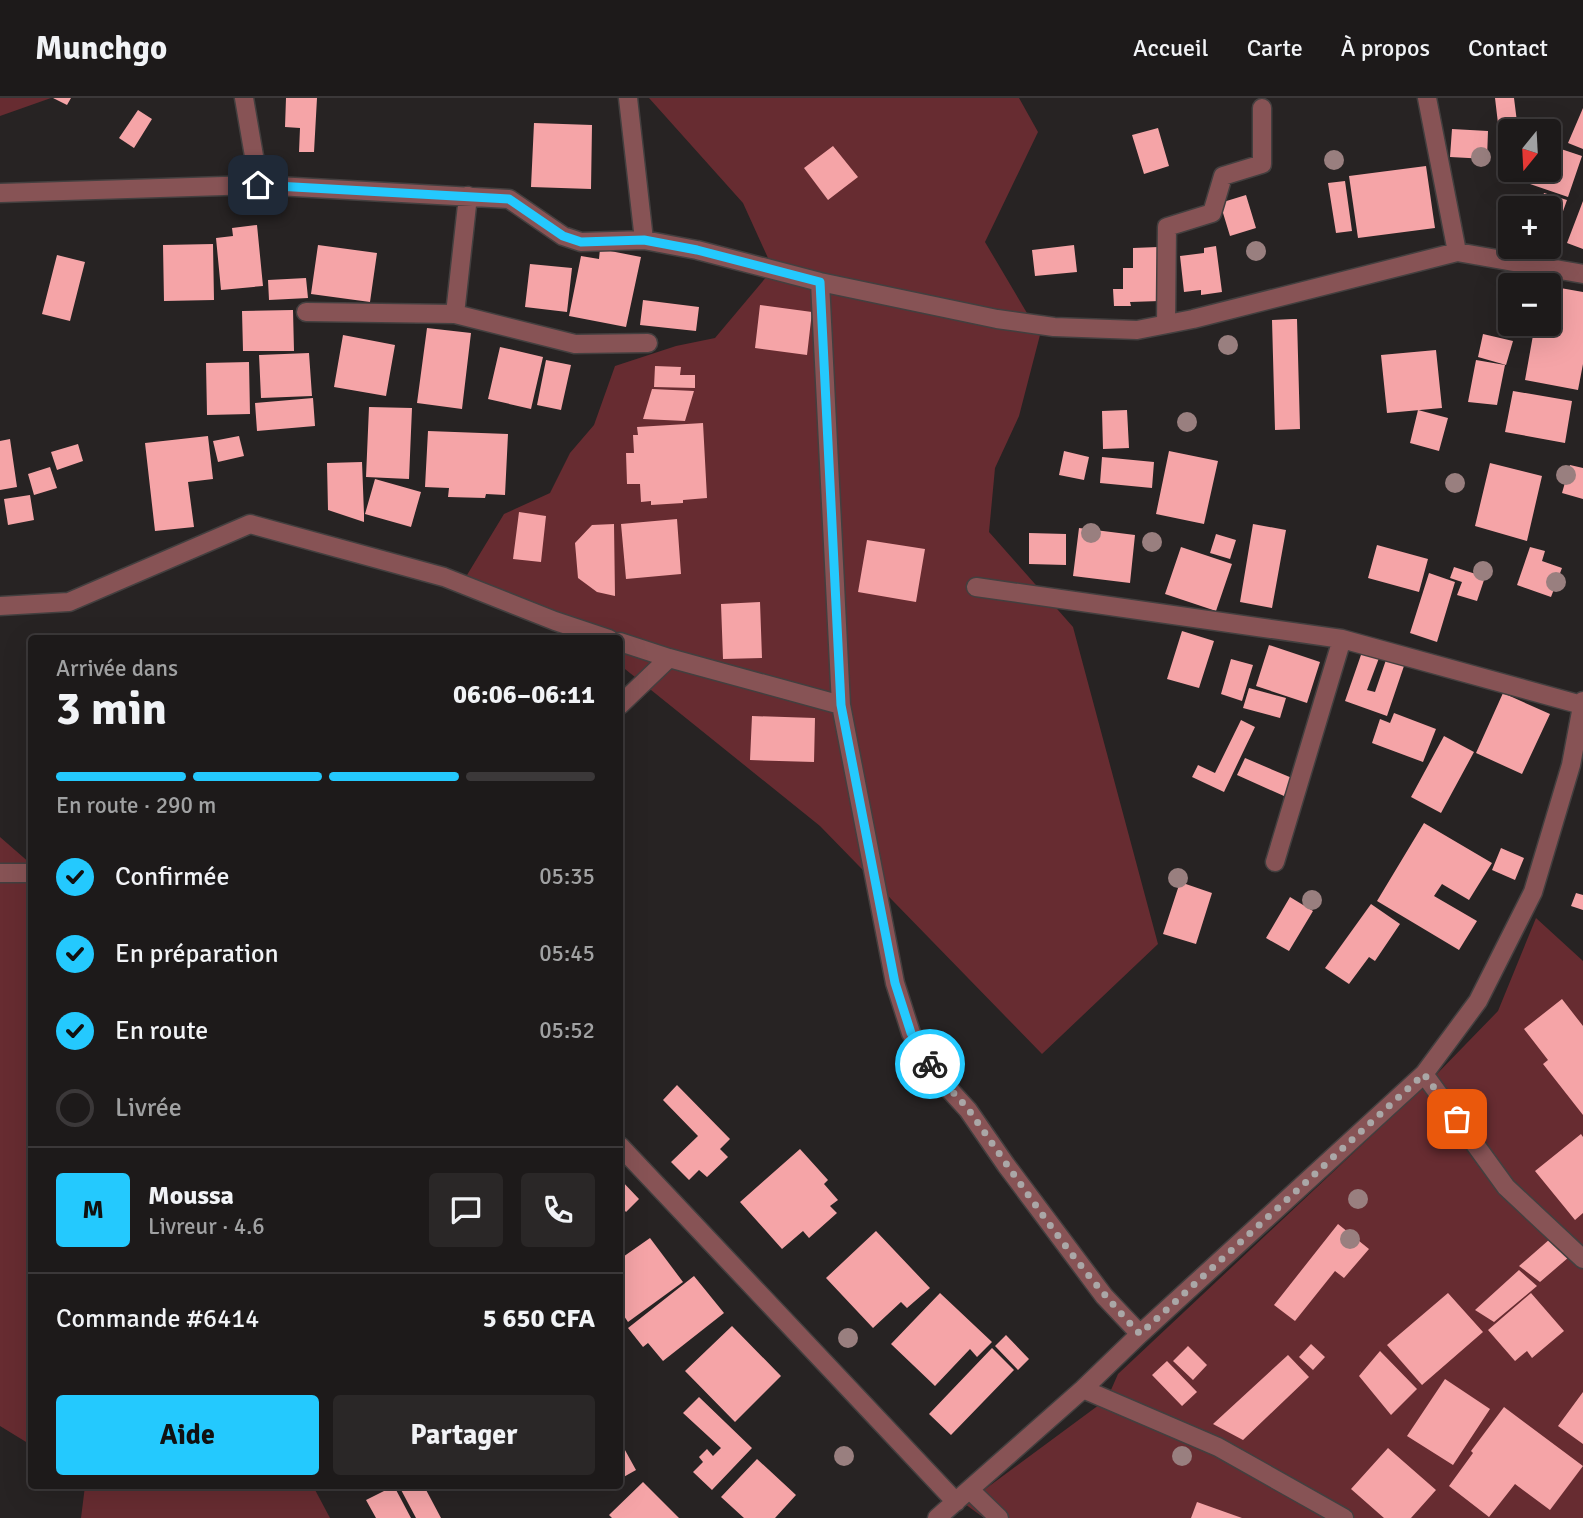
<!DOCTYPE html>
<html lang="fr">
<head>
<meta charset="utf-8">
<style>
	body { margin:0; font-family:Signika,sans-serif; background:#2a2727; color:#f1f3f6; height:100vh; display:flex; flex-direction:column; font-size:26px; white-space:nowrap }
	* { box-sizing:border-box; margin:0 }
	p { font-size:23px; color:#a0a1a2 }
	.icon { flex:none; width:38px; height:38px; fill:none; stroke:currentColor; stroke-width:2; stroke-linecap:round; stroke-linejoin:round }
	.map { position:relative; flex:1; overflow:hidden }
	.details { position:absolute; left:28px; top:537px; width:595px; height:854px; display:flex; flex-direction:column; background:#1d1a1a; border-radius:7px; box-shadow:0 7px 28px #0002,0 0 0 2px #3b3839 }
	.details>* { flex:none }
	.needle { width:46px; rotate:198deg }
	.controls { position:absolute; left:1498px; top:21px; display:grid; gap:14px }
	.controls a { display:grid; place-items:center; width:63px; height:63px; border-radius:7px; background:#1d1a1a; box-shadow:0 7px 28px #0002,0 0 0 2px #3b3839; font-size:35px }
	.pin { position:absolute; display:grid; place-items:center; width:60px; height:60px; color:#fff; margin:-30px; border-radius:14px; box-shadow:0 4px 10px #0006 }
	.courier { position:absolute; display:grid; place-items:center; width:70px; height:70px; margin:-35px; border:5px solid #24c9fe; border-radius:50%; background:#fff; color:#222; box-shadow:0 2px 9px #0007 }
	.head em { font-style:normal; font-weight:700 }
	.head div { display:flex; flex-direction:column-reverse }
	.head { display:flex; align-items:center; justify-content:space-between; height:119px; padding:0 28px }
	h1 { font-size:46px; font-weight:700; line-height:52px }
	.bar { display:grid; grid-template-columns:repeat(4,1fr); gap:10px 7px; align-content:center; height:84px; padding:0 28px }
	.bar i { height:9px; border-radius:5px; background:#3b3839 }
	.bar .selected { background:#24c9fe }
	.bar p { grid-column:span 4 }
	.line { display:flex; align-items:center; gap:18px; padding:0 28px; border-top:2px solid #3b3839 }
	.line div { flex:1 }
	.round { display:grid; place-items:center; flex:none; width:74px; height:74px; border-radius:7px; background:#2a2727 }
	ol { padding:0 28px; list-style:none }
	li { display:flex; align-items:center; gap:21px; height:77px }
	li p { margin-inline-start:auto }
	li .icon { padding:7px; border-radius:50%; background:#24c9fe; color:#111; stroke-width:4 }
	li:last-child { color:#a0a1a2 }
	li i { width:38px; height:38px; border:4px solid #3b3839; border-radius:50% }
	.cta { display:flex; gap:14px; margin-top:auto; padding:14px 28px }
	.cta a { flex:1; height:80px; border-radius:7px; background:#24c9fe; color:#111; font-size:28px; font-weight:700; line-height:80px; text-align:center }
	.cta a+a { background:#2a2727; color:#f1f3f6 }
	header { display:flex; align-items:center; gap:42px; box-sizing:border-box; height:98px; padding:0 35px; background:#1d1a1a; border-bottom:2px solid #3b3839 }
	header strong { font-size:33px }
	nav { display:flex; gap:38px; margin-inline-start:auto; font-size:24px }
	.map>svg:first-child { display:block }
	.green { fill:#672c31 }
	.building { fill:#f5a4a7 }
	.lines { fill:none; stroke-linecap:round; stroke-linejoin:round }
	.minor-casing { stroke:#433f3f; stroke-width:21 }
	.minor { stroke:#875355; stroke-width:18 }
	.tree { fill:#997f7f }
	.done { stroke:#aaa7a7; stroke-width:7; stroke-dasharray:0 12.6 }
	.route { stroke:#24c9fe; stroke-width:9 }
</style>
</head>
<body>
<header>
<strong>Munchgo</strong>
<nav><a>Accueil</a><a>Carte</a><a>À propos</a><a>Contact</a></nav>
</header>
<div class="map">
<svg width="1583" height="1420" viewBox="0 0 1583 1420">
	<rect width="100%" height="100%" fill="#272323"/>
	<path class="green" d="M0 0H51L0 18Z
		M649 0H1019L1038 34 985 144 1040 237 1019 318 995 370 989 434 1073 529 1158 846 1042 956 820 728 620 567V541L464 482 504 416 550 395 570 355 594 327 615 268 676 248 715 240 773 171 743 105Z
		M0 739 31 766V1347L0 1328Z
		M1536 820 1583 863V1420H984L965 1406 1107 1301 1118 1276 1432 981 1498 913Z
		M85 1388H313L330 1420H81Z"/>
	<path class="building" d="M53 0H71L67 7Z
		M286 0H317L314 54H299L300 30 285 29Z
		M1495 0H1514L1518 32 1499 34Z
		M1583 10V51L1568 45Z
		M138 12 152 21 134 50 119 40Z
		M534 25 592 27 591 91 531 89Z
		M1158 30 1169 68 1144 76 1132 37Z
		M1452 31 1488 33 1487 61 1450 59Z
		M1549 47 1582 58 1568 99 1530 86 1535 72H1549Z
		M833 48 858 79 828 102 804 70Z
		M1426 68 1435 130 1358 140 1349 78Z
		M1345 83 1352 133 1336 135 1328 85Z
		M1544 95 1567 102 1556 133 1549 131V110L1540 107Z
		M1246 97 1256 130 1230 138 1220 105Z
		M1583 103V151L1567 145Z
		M1508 111H1510V140H1506Z
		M257 127 263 188 221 192 216 140 233 138 232 130Z
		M213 146 214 202 164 203 163 147Z
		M318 147 377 155 370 204 311 196Z
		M1074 147 1077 174 1035 178 1032 152Z
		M1216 148 1222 194 1201 197V192L1184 194 1180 158 1204 155V150Z
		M1158 149 1160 203 1130 204 1131 208H1114L1113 191H1123V170H1133V150Z
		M600 151 641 159 626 229 569 218 581 158 599 161Z
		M57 157 85 164 70 223 42 216Z
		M530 166 572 170 567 214 525 209Z
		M306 180 308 200 269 202 268 182Z
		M1549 188 1583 194V266L1578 292 1525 282 1535 226H1549Z
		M643 202 699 209 696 233 640 227Z
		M760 207 812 214 807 257 755 250Z
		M293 212 294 253H243L242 213Z
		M1293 221H1297L1300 331 1275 332 1272 222Z
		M427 230 471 235 462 311 417 305Z
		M1483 236 1513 243 1506 267 1478 259Z
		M343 237 395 247 386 298 334 289Z
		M500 249 543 259 531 311 488 301Z
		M1436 252 1442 310 1387 315 1381 257Z
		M309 255 312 298 261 300 259 257Z
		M546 262 571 267 561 312 537 307Z
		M1476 262 1505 267 1497 307 1468 304Z
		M249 264 250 316 207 317 206 265Z
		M655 268 681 269 680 277H695V290L654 289Z
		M652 291 694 293 685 323 643 321Z
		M1513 293 1572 303 1565 345 1505 334Z
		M313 300 315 328 257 333 255 305Z
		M369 309 412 310 409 381 366 379Z
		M1127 312 1129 350 1103 351 1102 313Z
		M1418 312 1448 320 1439 353 1410 345Z
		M703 325 707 400 683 402V405L651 407V403L641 404 640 386H627L626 355H634L633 337H638L637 329Z
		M428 333 508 336 505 397 486 396 485 400 448 399 449 390 425 389Z
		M208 338 213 381 188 384 194 429 155 433 145 345Z
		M239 338 244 358 218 364 213 343Z
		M10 341 17 389 0 392V343Z
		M78 346 83 363 57 372 51 354Z
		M1064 353 1089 359 1084 382 1059 377Z
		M1169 353 1218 363 1204 426 1156 416Z
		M1102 359 1154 364 1152 390 1100 385Z
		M362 364 364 416V424L328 412 327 365Z
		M1490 365 1542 378 1527 443 1475 428Z
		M1570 367 1583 370V401L1562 395Z
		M50 369 57 390 34 397 28 376Z
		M375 381 421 394 411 429 365 416Z
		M30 397 34 422 8 427 4 401Z
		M519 414 546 418 541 464 513 461Z
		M677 421 681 476 626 481 621 426Z
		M614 426 615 498 597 494 578 480 575 445 592 427Z
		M1253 426 1286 432 1272 510 1240 504Z
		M1079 430 1135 437 1130 485 1073 478Z
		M1029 435 1066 436V467L1029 466Z
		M1216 436 1236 442 1230 461 1210 455Z
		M867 442 925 451 916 504 858 494Z
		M1377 447 1428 461 1419 494 1368 480Z
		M1181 449 1232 466 1216 513 1165 496Z
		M1530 449 1545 453 1542 463 1562 470 1551 499 1517 487Z
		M1454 469 1485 479 1477 503 1457 497 1462 484 1450 480Z
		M1429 475 1455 484 1437 544 1410 535Z
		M760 504 762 560 723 561 721 506Z
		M1182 533 1214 543 1199 590 1167 581Z
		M1269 547 1320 564 1307 605 1256 588Z
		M1362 554 1379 560 1367 592 1375 594 1387 559 1405 565 1387 618 1345 603Z
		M1231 561 1253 567 1242 603 1221 596Z
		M1249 590 1286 600 1280 620 1243 610Z
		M1503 595 1550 616 1522 676 1476 655Z
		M1394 615 1436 631 1423 664 1372 645 1380 621 1390 625Z
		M752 618 815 620 814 664 750 662Z
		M1241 622 1255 629 1224 694 1192 679 1198 667 1215 675Z
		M1444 638 1474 654 1441 715 1411 699Z
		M1245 660 1292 680 1284 698 1237 677Z
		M1424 725 1492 765 1469 802 1442 786 1434 798 1477 823 1459 852 1377 803Z
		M1501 750 1524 760 1515 782 1492 772Z
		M1180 784 1212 795 1196 846 1163 836Z
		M1576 795 1583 797V812L1571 808Z
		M1290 799 1313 813 1289 853 1266 840Z
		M1371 806 1400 826 1375 863 1369 859 1349 886 1325 870Z
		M1562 901 1583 928V1017L1543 966 1548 962 1524 931Z
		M677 987 730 1041 720 1051 728 1059 707 1079 699 1072 689 1082 671 1064 698 1038 663 1002Z
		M1581 1036 1583 1039V1115L1575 1122 1535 1073Z
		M800 1051 828 1082 824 1086 838 1102 830 1108 837 1115 809 1140 803 1133 782 1151 740 1104Z
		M620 1081 639 1101 626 1114 620 1107Z
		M1338 1126 1369 1151 1344 1180 1335 1173 1295 1223 1274 1207Z
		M876 1133 930 1190 907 1210 901 1204 873 1230 826 1180Z
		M650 1140 683 1184 628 1224 620 1212V1161Z
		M1550 1141 1569 1159 1540 1184 1519 1168Z
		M1519 1172 1537 1188 1494 1224 1475 1212Z
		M694 1178 724 1215 663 1263 648 1245 643 1249 628 1230Z
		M940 1195 992 1244 977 1259 970 1251 935 1288 891 1246Z
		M1448 1195 1483 1234 1422 1287 1387 1247Z
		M1531 1195 1564 1233 1532 1260 1527 1253 1515 1263 1488 1232Z
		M732 1228 781 1278 735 1324 685 1273Z
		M1006 1237 1029 1261 1018 1272 995 1248Z
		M1311 1246 1325 1259 1313 1272 1299 1259Z
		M1188 1248 1207 1267 1193 1282 1173 1263Z
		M992 1250 1014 1272 951 1337 929 1316Z
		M1380 1253 1417 1291 1391 1317 1359 1278Z
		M1288 1257 1309 1279 1243 1342 1213 1326Z
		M1167 1263 1197 1294 1182 1308 1152 1277Z
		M1445 1281 1490 1311 1453 1367 1407 1338Z
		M1583 1294V1346L1558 1328Z
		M699 1299 752 1350 712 1392 693 1374 703 1364 699 1359 707 1351 713 1358 721 1350 683 1315Z
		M1504 1309 1583 1368 1550 1412 1515 1386 1489 1419 1449 1388 1473 1355 1471 1353Z
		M620 1343 636 1372 620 1381Z
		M1388 1350 1436 1392 1411 1420H1384L1351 1391Z
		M757 1361 796 1397 775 1420H744L721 1399Z
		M643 1384 679 1420H612L609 1417Z
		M394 1388 411 1420H376L366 1402Z
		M399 1388H424L441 1420H416Z
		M1197 1404 1242 1420H1191Z"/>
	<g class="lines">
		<defs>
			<path id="minor" d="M244 0 259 87
				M628 0 644 142
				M1427 0 1457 154
				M0 95 259 87 509 101 563 138 581 144 644 142 697 152 820 184 997 221 1054 229 1137 232 1193 221 1457 154 1583 176
				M820 184 841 607
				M306 214 455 216 468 98
				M455 216 575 246 648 245
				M1166 226 1167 129 1212 115 1223 78 1262 66V10
				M976 489 1342 541 1582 607
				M0 508 69 504 250 426 444 479 555 523 609 541
				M620 544 669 560 841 607 895 885 911 935 937 978 968 1012 1006 1067 1104 1198 1140 1236
				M620 607 669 560
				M1275 764 1342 541
				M0 775H32
				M1424 976 1506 1089 1583 1161
				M620 1048 956 1404
				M1083 1291 1218 1349 1344 1420
				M970 1392 999 1420
				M937 1420 1083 1291 1140 1236 1424 976 1478 903 1533 794 1571 667 1583 603"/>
		</defs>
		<use href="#minor" class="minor-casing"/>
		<use href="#minor" class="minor"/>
	</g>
	<g class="tree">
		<circle cx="1481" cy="59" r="10"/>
		<circle cx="1334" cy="62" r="10"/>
		<circle cx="1256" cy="153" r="10"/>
		<circle cx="1228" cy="247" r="10"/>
		<circle cx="1187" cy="324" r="10"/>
		<circle cx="1566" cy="377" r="10"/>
		<circle cx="1455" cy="385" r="10"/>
		<circle cx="1091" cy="435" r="10"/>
		<circle cx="1152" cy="444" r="10"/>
		<circle cx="1483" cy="473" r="10"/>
		<circle cx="1556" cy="484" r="10"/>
		<circle cx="1178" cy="780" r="10"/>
		<circle cx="1312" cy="802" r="10"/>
		<circle cx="1358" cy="1101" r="10"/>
		<circle cx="1350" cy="1141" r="10"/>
		<circle cx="848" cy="1240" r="10"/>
		<circle cx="844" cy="1358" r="10"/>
		<circle cx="1182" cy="1358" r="10"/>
	</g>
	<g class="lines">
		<path class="done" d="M930 966C941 985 958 997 971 1015 1024 1091 1076 1169 1140 1236L1424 976 1457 1021"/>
		<path class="route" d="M258 87 509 101 563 138 581 144 644 142 697 152 820 184 841 607 895 885 911 935 930 966"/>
	</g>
</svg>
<div class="controls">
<a><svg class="needle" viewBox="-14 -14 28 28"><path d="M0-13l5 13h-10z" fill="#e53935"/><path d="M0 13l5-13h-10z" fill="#a0a1a2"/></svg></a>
<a>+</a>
<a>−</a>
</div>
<div class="pin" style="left:1457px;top:1021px;background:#ea580c"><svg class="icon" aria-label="bag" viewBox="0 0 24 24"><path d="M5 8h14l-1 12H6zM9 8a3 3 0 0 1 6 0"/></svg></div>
<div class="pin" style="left:258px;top:87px;background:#1f2937"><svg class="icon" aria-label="home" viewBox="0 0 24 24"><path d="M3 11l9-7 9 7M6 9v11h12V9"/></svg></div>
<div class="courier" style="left:930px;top:966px"><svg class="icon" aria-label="bike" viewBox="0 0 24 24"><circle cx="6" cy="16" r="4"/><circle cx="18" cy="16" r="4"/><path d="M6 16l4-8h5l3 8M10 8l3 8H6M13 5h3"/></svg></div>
<section class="details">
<div class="head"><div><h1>3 min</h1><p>Arrivée dans</p></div><em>06:06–06:11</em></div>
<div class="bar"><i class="selected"></i><i class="selected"></i><i class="selected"></i><i></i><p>En route · 290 m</p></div>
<ol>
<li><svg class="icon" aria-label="check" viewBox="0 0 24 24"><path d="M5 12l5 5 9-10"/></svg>Confirmée<p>05:35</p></li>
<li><svg class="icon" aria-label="check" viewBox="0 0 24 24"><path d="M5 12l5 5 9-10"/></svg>En préparation<p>05:45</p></li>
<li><svg class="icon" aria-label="check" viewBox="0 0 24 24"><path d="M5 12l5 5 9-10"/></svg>En route<p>05:52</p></li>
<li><i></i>Livrée</li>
</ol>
<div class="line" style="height:126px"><b class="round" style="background:#24c9fe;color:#111">M</b><div><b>Moussa</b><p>Livreur · 4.6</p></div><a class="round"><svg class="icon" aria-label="chat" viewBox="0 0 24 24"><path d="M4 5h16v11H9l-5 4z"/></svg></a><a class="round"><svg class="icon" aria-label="phone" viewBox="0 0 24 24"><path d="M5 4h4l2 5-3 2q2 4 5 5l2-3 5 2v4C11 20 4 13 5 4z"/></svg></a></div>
<div class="line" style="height:91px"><div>Commande #6414</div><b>5 650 CFA</b></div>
<div class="cta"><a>Aide</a><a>Partager</a></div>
</section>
</div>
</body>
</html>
